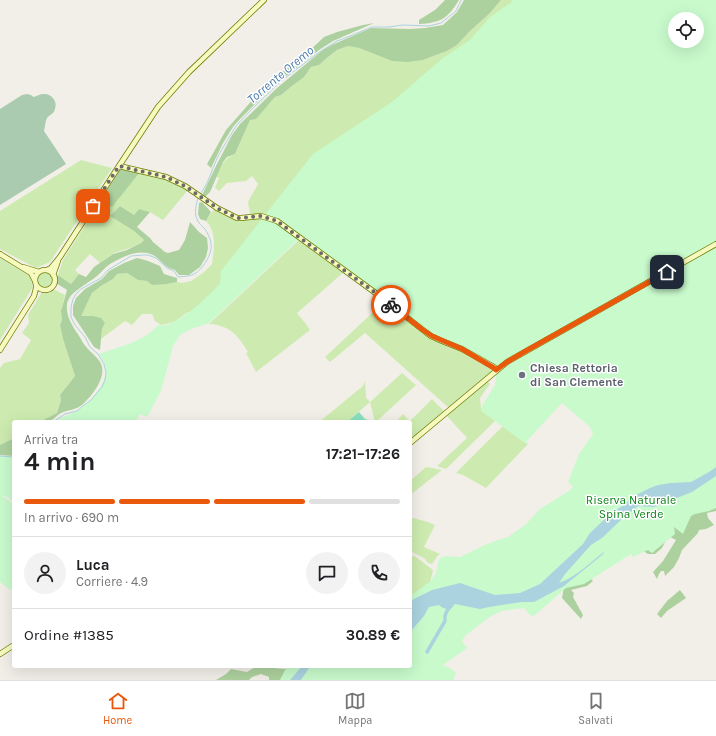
<!DOCTYPE html>
<html lang="it">
<head>
<meta charset="utf-8">
<style>
	body { margin:0; font-family:Karla,sans-serif; background:#f2f2f2; color:#202124; height:100vh; display:flex; flex-direction:column; font-size:15px; white-space:nowrap }
	* { box-sizing:border-box; margin:0 }
	p { font-size:13px; color:#757577 }
	.icon { flex:none; width:22px; height:22px; fill:none; stroke:currentColor; stroke-width:2; stroke-linecap:round; stroke-linejoin:round }
	.map { position:relative; flex:1; overflow:hidden }
	.drawer { position:absolute; left:12px; top:420px; width:400px; height:248px; display:flex; flex-direction:column; background:#fff; border-radius:4px; box-shadow:0 4px 16px #0002 }
	.drawer>* { flex:none }
	.fabs { position:absolute; left:668px; top:12px; display:grid; gap:8px }
	.fabs a { display:grid; place-items:center; width:36px; height:36px; border-radius:50%; background:#fff; box-shadow:0 4px 16px #0002; font-size:20px }
	.pin { position:absolute; display:grid; place-items:center; width:34px; height:34px; color:#fff; margin:-17px; border-radius:8px; box-shadow:0 2px 6px #0006 }
	.courier { position:absolute; display:grid; place-items:center; width:40px; height:40px; margin:-20px; border:3px solid #ea580c; border-radius:50%; background:#fff; color:#222; box-shadow:0 1px 5px #0007 }
	.head em { font-style:normal; font-weight:700 }
	.head div { display:flex; flex-direction:column-reverse }
	.head { display:flex; align-items:center; justify-content:space-between; height:68px; padding:0 12px }
	h1 { font-size:26px; font-weight:700; line-height:30px }
	.bar { display:grid; grid-template-columns:repeat(4,1fr); gap:6px 4px; align-content:center; height:48px; padding:0 12px }
	.bar i { height:5px; border-radius:3px; background:#e0e0e0 }
	.bar .current { background:#ea580c }
	.bar p { grid-column:span 4 }
	.line { display:flex; align-items:center; gap:10px; padding:0 12px; border-top:1px solid #e0e0e0 }
	.line div { flex:1 }
	.round { display:grid; place-items:center; flex:none; width:42px; height:42px; border-radius:21px; background:#f2f2f2 }
	.dock { display:flex; justify-content:space-around; align-items:center; height:56px; border-top:1px solid #e0e0e0; background:#fff; font-size:11px; color:#757577 }
	.dock a { display:grid; justify-items:center; gap:2px }
	.dock .current { color:#ea580c }
	.map>svg:first-child { display:block }
	.grass { fill:#cdebb0 }
	.forest { fill:#add19e }
	.cemetery { fill:#aacbaf }
	.park { fill:#c8facc; fill-rule:evenodd }
	.pitch { fill:#88e0be }
	.water { fill:#aad3df }
	.lines { fill:none; stroke-linecap:round; stroke-linejoin:round }
	.stream { stroke:#aad3df; stroke-width:1 }
	.canal { stroke:#aad3df; stroke-width:3.5 }
	.secondary-casing { stroke:#707d05; stroke-width:6 }
	.secondary { stroke:#f7fabf; stroke-width:4.5 }
	.done { stroke:#6b6a68; stroke-width:4; stroke-dasharray:0 7.2 }
	.route { stroke:#ea580c; stroke-width:5 }
	.worship-dot { fill:#6b7280; stroke:#fff; stroke-width:1.5 }
	.labels { text-anchor:middle; stroke-width:3; stroke-linejoin:round; paint-order:stroke }
	.worship-label { font-size:12px; font-weight:bold; fill:#5b616d; stroke:#fff; text-anchor:start }
	.park-label { font-size:12px; fill:#0c8416; stroke:#fff }
	.water-label { font-size:13px; font-style:italic; fill:#4a7aab; stroke:#fff }
</style>
</head>
<body>
<div class="map">
<svg width="716" height="680" viewBox="0 0 716 680">
	<rect width="100%" height="100%" fill="#f2efe9"/>
	<path class="grass" d="M501 0H679L272 217 261 214 250 215 248 202 258 184 252 176 246 181 227 183 219 191 215 188 219 178 216 176C222 165 223 159 235 154L250 120 268 105 275 97 281 95 292 86 304 77 311 67 319 65 328 57 337 50 348 46 359 48 392 61 423 60 436 55 447 51 457 45 469 32 489 14Z
		M81 160 112 168 50 262 36 268 0 249V211Z
		M140 172 159 177 188 190 163 220 150 212 139 209 134 215 120 206 110 216 134 231 144 240C136 248 124 249 114 253 109 256 104 260 100 263L90 254 75 270 79 274 71 284 58 275 63 260 102 199 112 206Z
		M214 209 236 219 257 217 273 221 207 320 198 327 188 312 174 322 161 325 155 321 152 314H142L132 325 125 321 101 339 102 329 105 323 93 316H80L92 293 101 286 113 279 117 274 127 273 138 280 147 281 167 284 177 282 182 283 191 281 203 273 212 264C214 250 217 232 206 221Z
		M301 239 344 272 297 313 306 324 310 330 256 372 246 353 248 352C238 335 229 325 209 324L299 240Z
		M0 258 30 276 33 287 0 340Z
		M37 280a8 8 0 1 1 16 0a8 8 0 1 1-16 0Z
		M52 290H55L65 295 61 311 62 320 60 325 63 339 75 376 60 395 61 400 57 413 39 422H14V438L0 445V368L4 363 20 359 31 340 22 333 29 323 28 315 42 292Z
		M384 302 457 348 489 366 493 370 449 408 365 333 330 362 325 357Z
		M402 373 416 385 376 422H375L370 402 347 422H319L363 386 365 381 366 398 370 402Z
		M487 380 490 384 480 398 481 408 496 420 446 469 437 466 467 438 446 415Z
		M432 399 444 411 410 440V422H396L403 414 410 421Z
		M503 426 528 444 486 488 463 475 456 473Z
		M426 467 432 468 442 470 410 495V487L412 485 410 481Z
		M413 518 428 522 435 525 424 547 440 554C437 555 435 561 432 564L428 563 424 558 410 551V519Z
		M410 555 416 557 433 570 432 575 429 586 410 596Z"/>
	<path class="forest" d="M445 0H459C448 18 441 23 419 24V20L435 10Z
		M464 0H501L489 14 469 32 457 45 447 51 436 55 423 60 407 62 392 61 359 48 348 46 337 50 328 57 319 65 311 67 304 77 292 86 281 95 275 97 256 119 250 120 235 154 227 157 223 162 210 192 205 197 202 195 217 164 232 135 240 124 277 88 324 49 334 44 371 28 410 29 425 28 443 25 457 12Z
		M374 23 333 41 319 50 289 74 279 80 241 118 233 127 223 143 211 168 207 164 226 130 255 97 266 88 274 78 306 54 324 37 337 32 363 25Z
		M121 168 140 172 112 207 102 199Z
		M202 202 211 212 206 221 200 219 198 214 199 203Z
		M120 206 134 215 139 209 150 212 137 227 150 238 153 242 165 252 168 253 179 250 185 240 190 222 199 232 207 238 208 248 206 257 200 267 189 275H179L175 270C173 269 171 269 169 268 164 266 159 258 153 255 139 248 122 257 110 264 105 267 101 273 97 276 88 284 68 292 67 305 66 316 72 325 77 333 81 338 83 344 87 348 92 354 98 357 101 364 107 377 92 396 83 404 75 411 69 409 61 413 57 415 52 421 48 422 46 423 42 422 39 422L57 413 61 400 60 395 75 376 63 339 60 325 62 320 61 311 67 290 56 283 58 275 71 284 79 274 86 277 94 267 113 254 127 250 141 243 144 240 134 231 110 216Z
		M137 258 148 261 160 266 164 274 177 278V282L167 284 152 285 147 281 138 280 127 273 117 274 113 279 101 286 92 293 81 316H93L101 318 105 323 102 329 100 350 94 347 73 315V306L76 298 85 289 102 279 109 271 124 263Z
		M14 438V456L0 455V445Z
		M716 476V511L707 513 708 518 714 525 706 529 699 530 698 533 682 550 679 558 674 567 665 576 664 571H661L659 574 657 579 653 572 663 561 676 540 668 536 662 548 655 554H648L642 550 630 552 591 579 593 581 587 586 571 590 574 593 573 597 583 615 581 619 562 598 564 586Z
		M680 590 686 598 667 611 661 618 657 614 667 601Z
		M257 666H269L273 668 285 669 289 667 290 680H269V677L261 674 252 677 249 680H216L226 674 231 669 247 672Z"/>
	<path class="cemetery" d="M27 94 31 95 32 96 34 97C37 96 40 94 43 94 51 93 58 101 55 109 54 114 49 115 47 118 45 122 45 127 44 131L66 164 0 205V109L22 95Z"/>
	<path class="park" d="M511 0H716V508L709 511 695 514 691 516 683 534 674 527 675 534 652 553 648 550 633 557 631 554 584 584 566 588 535 615 531 616 524 608 501 611 488 618 479 625 465 636 462 641 467 648 443 665 450 668 456 673 453 680H280L285 670 289 666H410V596L431 581 436 573 438 563 440 558 445 556 460 557 485 545 498 540 508 537 525 525 540 509 569 491 573 487 568 482 579 454 593 434 590 427 562 403 525 443 481 411 483 404 495 385 497 368 433 336 374 289 343 267 302 236 209 323 191 329 180 335 173 346 161 391 147 417 140 414 135 422H52C61 417 71 415 80 409 92 401 110 380 105 365 104 361 101 357 99 354 118 347 144 342 158 325 175 330 208 296 220 284L221 271 313 154 392 102 443 58 470 40 490 17 512 2ZM675 19H697V41H675Z
		M0 456H14V503L9 498 3 495V496L14 505V591L6 587 0 582Z"/>
	<path class="pitch" d="M359 412 365 419 371 421V422H347Z"/>
	<path class="water" d="M716 467V476L692 492 654 507 638 506 624 517 602 538 591 545 565 574 559 583C575 578 592 561 605 551L602 555 564 586 534 602H522L489 607 480 609 455 604 447 609 443 608 439 605 429 607 424 616 410 632V606L412 600 432 590 460 583 495 595 520 593 540 584 583 544 590 533 608 516 616 510 624 505 628 501 634 496 650 488 658 485 671 483 691 482 709 472Z
		M302 666H316L309 668 301 680H290Z"/>
	<g class="lines">
		<path class="stream" d="M201 193 207 183 218 156 236 126 249 112 281 81 318 53 337 41 350 36 372 27H389L403 25 429 26 441 23 456 11 461 0
			M53 422 65 414 77 411 84 405 91 400 102 387 105 380 106 373 104 364 98 354 90 347 85 337 75 325 71 317V307L73 299 76 294 81 289 101 278 108 270 131 256 143 255H148L156 258 167 268 174 271 178 277C190 276 195 276 203 266 213 252 214 243 205 229 202 226 198 223 197 219 194 213 196 204 198 198
			M0 456 14 457"/>
		<path class="canal" d="M427 652 445 621C444 614 447 610 452 605"/>
		<defs>
			<path id="secondary" d="M119 166 166 177 185 186 217 208 237 218H241L261 216 277 221 377 294 423 330 431 336 442 341 462 349 494 367 496 370
				M0 254 31 273 35 281
				M23 267 39 272
				M47 270 51 268 60 257 119 166 158 107 189 72 264 0
				M35 280a10 10 0 1 1 20 0a10 10 0 1 1-20 0Z
				M53 275 58 261
				M0 350 34 296 36 288V284
				M410 443 507 362 716 244
				M0 654 14 645"/>
		</defs>
		<use href="#secondary" class="secondary-casing"/>
		<use href="#secondary" class="secondary"/>
	</g>
	<g class="lines">
		<path class="done" d="M93 206 119 166 166 177 185 186 217 208 237 218H241L261 216 277 221 377 294 391 305"/>
		<path class="route" d="M391 305 423 330 432 336 462 349 494 368 496 370 507 362 524 352 667 272"/>
	</g>
	<circle class="worship-dot" cx="522" cy="375" r="4"/>
	<g class="labels">
		<g class="worship-label">
			<text x="530" y="372">Chiesa Rettoria<tspan x="530" dy="14">di San Clemente</tspan></text>
		</g>
		<g class="park-label">
			<text x="631" y="504">Riserva Naturale<tspan x="631" dy="14">Spina Verde</tspan></text>
		</g>
		<g class="water-label">
			<text transform="translate(280 74) rotate(-40)" y="5">Torrente Oremo</text>
		</g>
	</g>
</svg>
<div class="fabs">
<a><svg class="icon" aria-label="locate" viewBox="0 0 24 24"><circle cx="12" cy="12" r="6"/><path d="M12 2v4M12 18v4M2 12h4M18 12h4"/></svg></a>
</div>
<div class="pin" style="left:93px;top:206px;background:#ea580c"><svg class="icon" aria-label="bag" viewBox="0 0 24 24"><path d="M5 8h14l-1 12H6zM9 8a3 3 0 0 1 6 0"/></svg></div>
<div class="pin" style="left:667px;top:272px;background:#1f2937"><svg class="icon" aria-label="home" viewBox="0 0 24 24"><path d="M3 11l9-7 9 7M6 9v11h12V9"/></svg></div>
<div class="courier" style="left:391px;top:305px"><svg class="icon" aria-label="bike" viewBox="0 0 24 24"><circle cx="6" cy="16" r="4"/><circle cx="18" cy="16" r="4"/><path d="M6 16l4-8h5l3 8M10 8l3 8H6M13 5h3"/></svg></div>
<section class="drawer">
<div class="head"><div><h1>4 min</h1><p>Arriva tra</p></div><em>17:21–17:26</em></div>
<div class="bar"><i class="current"></i><i class="current"></i><i class="current"></i><i></i><p>In arrivo · 690 m</p></div>
<div class="line" style="height:72px"><a class="round"><svg class="icon" aria-label="person" viewBox="0 0 24 24"><circle cx="12" cy="8" r="4"/><path d="M4 21q1-7 8-7t8 7"/></svg></a><div><b>Luca</b><p>Corriere · 4.9</p></div><a class="round"><svg class="icon" aria-label="chat" viewBox="0 0 24 24"><path d="M4 5h16v11H9l-5 4z"/></svg></a><a class="round"><svg class="icon" aria-label="phone" viewBox="0 0 24 24"><path d="M5 4h4l2 5-3 2q2 4 5 5l2-3 5 2v4C11 20 4 13 5 4z"/></svg></a></div>
<div class="line" style="height:52px"><div>Ordine #1385</div><b>30.89 €</b></div>
</section>
</div>
<nav class="dock">
<a class="current"><svg class="icon" aria-label="home" viewBox="0 0 24 24"><path d="M3 11l9-7 9 7M6 9v11h12V9"/></svg>Home</a>
<a><svg class="icon" aria-label="map" viewBox="0 0 24 24"><path d="M3 6l6-2 6 2 6-2v14l-6 2-6-2-6 2zM9 4v14M15 6v14"/></svg>Mappa</a>
<a><svg class="icon" aria-label="saved" viewBox="0 0 24 24"><path d="M7 4h10v16l-5-4-5 4z"/></svg>Salvati</a>
</nav>
</body>
</html>
